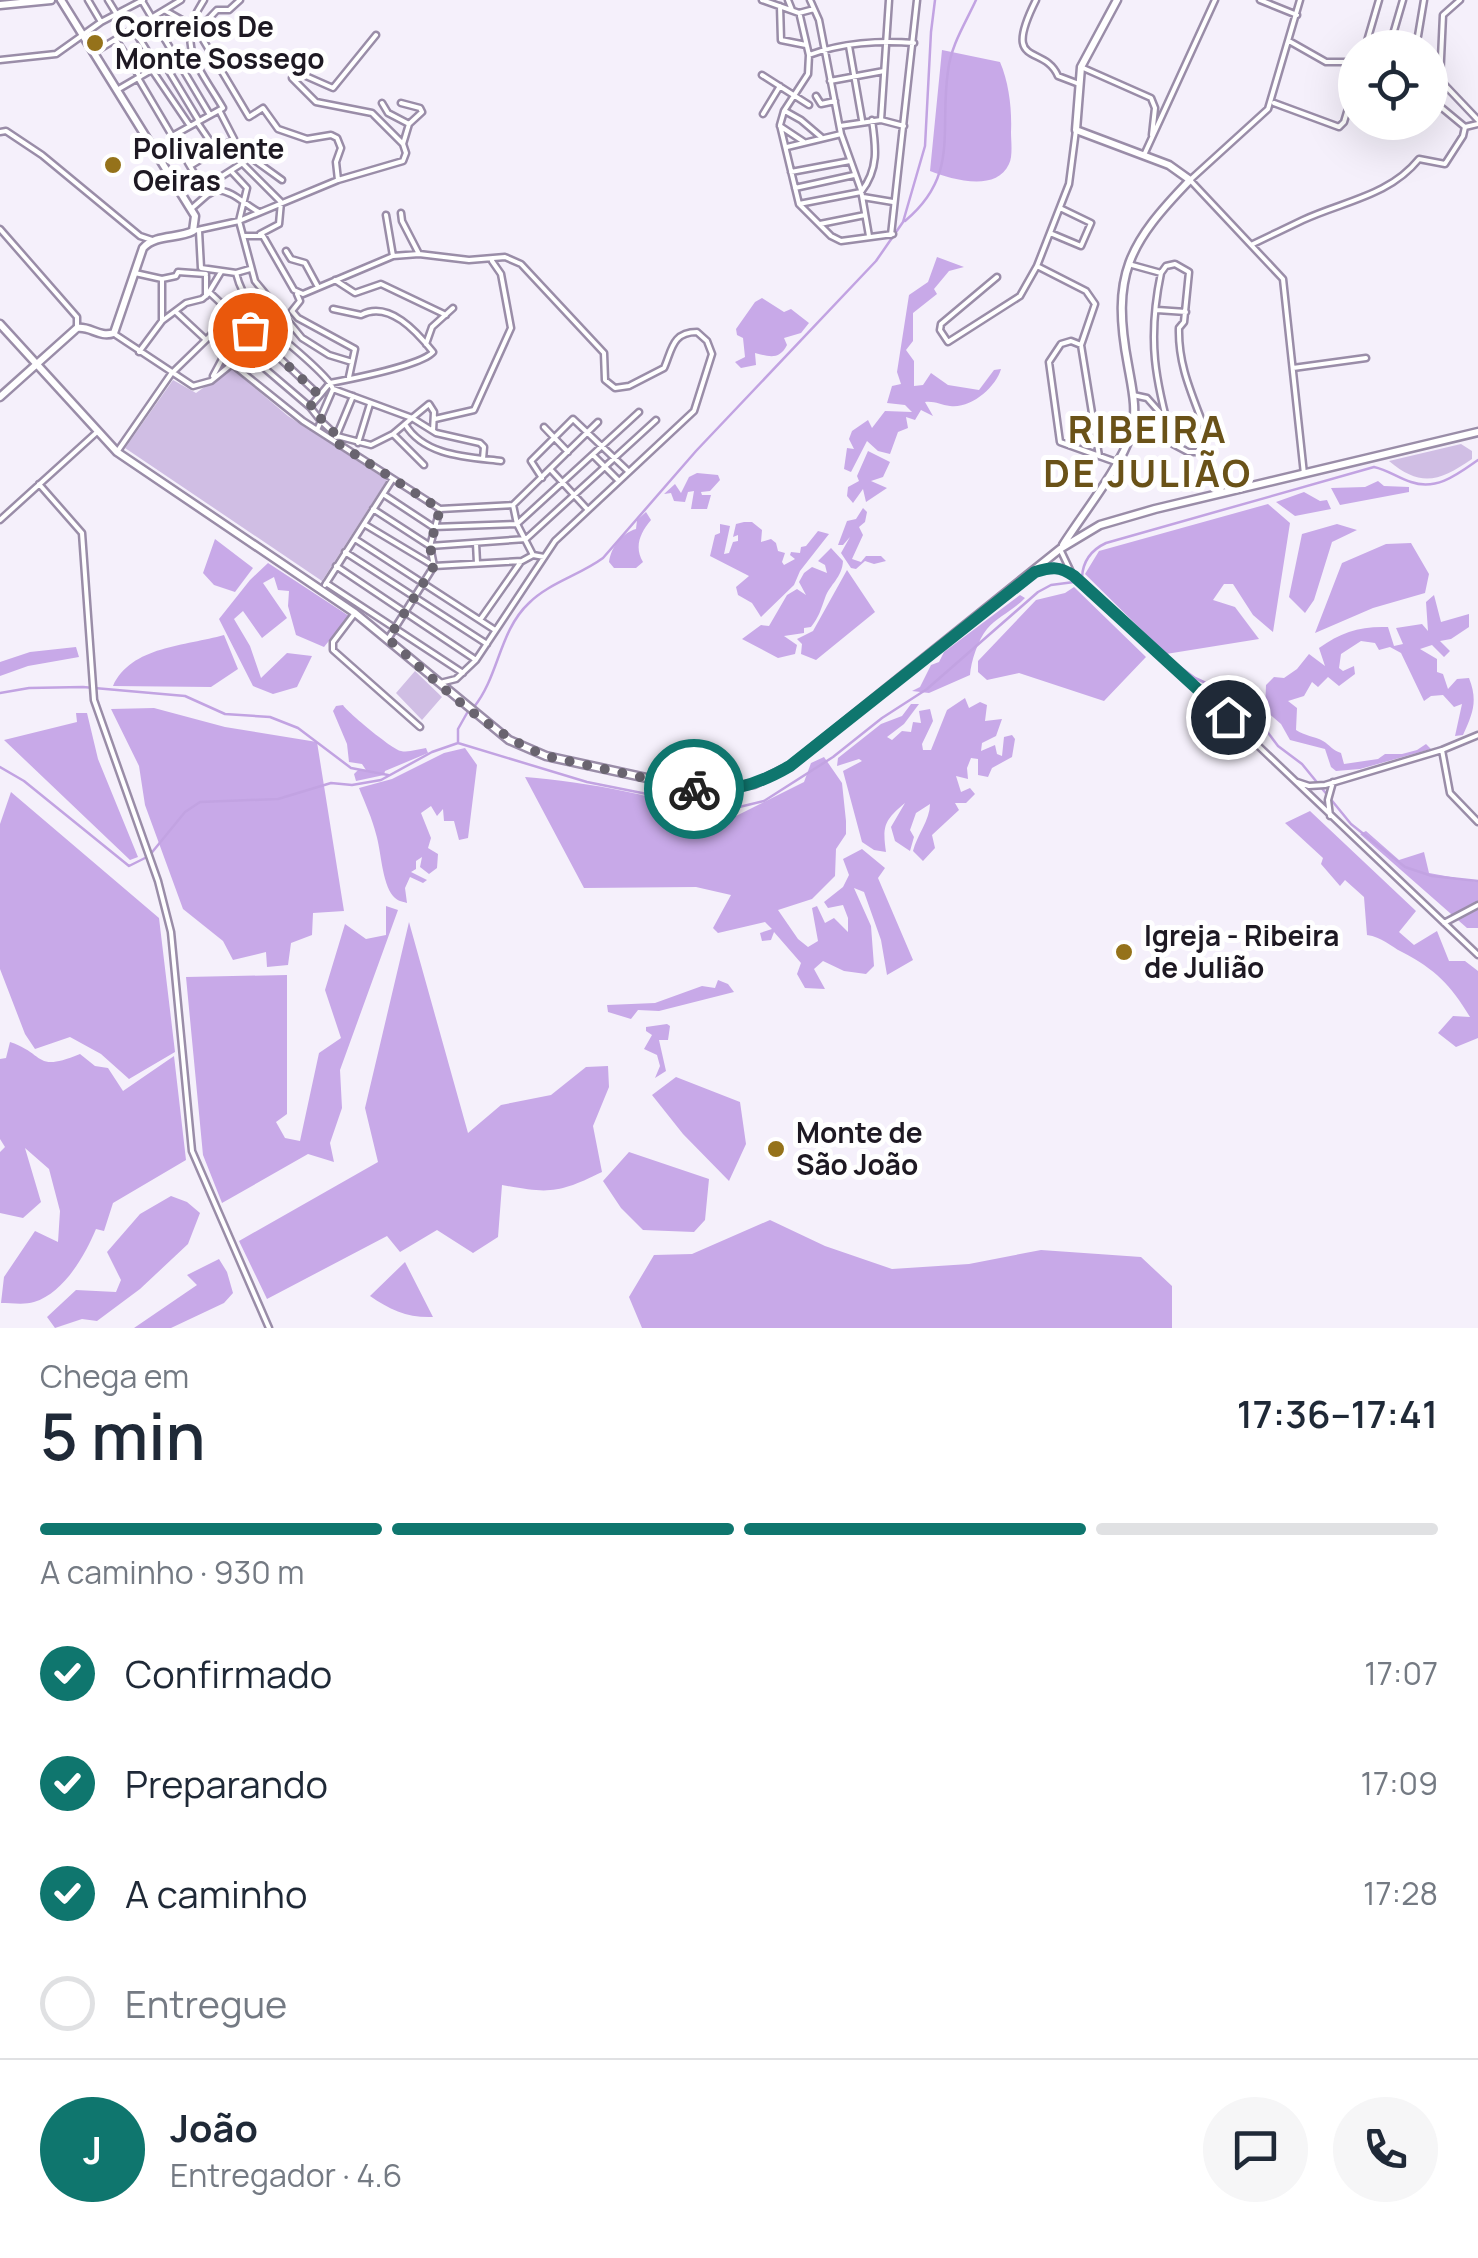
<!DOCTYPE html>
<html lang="pt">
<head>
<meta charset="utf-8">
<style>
	body { margin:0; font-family:Manrope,sans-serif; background:#f6f6f7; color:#1f2937; height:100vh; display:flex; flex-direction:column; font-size:38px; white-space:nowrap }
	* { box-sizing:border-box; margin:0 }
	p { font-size:32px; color:#747a83 }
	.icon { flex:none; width:55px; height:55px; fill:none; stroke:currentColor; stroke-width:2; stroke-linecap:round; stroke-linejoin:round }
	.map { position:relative; height:1328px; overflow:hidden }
	.side { display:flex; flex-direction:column; background:#fff; flex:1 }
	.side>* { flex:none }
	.tools { position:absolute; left:1338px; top:30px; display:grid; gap:20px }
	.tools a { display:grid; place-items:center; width:110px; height:110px; border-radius:50%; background:#fff; box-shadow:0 10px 40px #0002; font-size:50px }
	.pin { position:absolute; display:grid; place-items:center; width:85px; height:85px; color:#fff; margin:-42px; border:5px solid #fff; border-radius:50%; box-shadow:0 2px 10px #0007 }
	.courier { position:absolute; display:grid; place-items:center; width:100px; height:100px; margin:-50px; border:8px solid #0f766e; border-radius:50%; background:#fff; color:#222; box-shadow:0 2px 12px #0007 }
	.summary em { font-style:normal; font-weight:600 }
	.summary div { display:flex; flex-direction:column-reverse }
	.summary { display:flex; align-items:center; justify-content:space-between; height:170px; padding:0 40px }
	h1 { font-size:65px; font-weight:600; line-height:75px }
	.bar { display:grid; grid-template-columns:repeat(4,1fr); gap:15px 10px; align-content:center; height:120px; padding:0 40px }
	.bar i { height:12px; border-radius:8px; background:#e0e1e3 }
	.bar .active { background:#0f766e }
	.bar p { grid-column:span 4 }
	.line { display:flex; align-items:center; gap:25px; padding:0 40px; border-top:2px solid #e0e1e3 }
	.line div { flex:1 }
	.round { display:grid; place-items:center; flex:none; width:105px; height:105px; border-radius:52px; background:#f6f6f7 }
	ol { padding:0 40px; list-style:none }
	li { display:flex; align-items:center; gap:30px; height:110px }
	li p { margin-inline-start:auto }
	li .icon { padding:10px; border-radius:50%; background:#0f766e; color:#fff; stroke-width:4 }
	li:last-child { color:#747a83 }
	li i { width:55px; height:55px; border:5px solid #e0e1e3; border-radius:50% }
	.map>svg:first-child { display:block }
	.green { fill:#d0bee4 }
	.forest { fill:#c8a9e8 }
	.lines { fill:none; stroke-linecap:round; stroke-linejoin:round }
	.stream { stroke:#c2a3e2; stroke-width:2.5 }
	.street-casing { stroke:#9a8da8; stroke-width:9 }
	.secondary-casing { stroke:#9a8da8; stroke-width:11 }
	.street { stroke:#fff; stroke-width:4 }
	.secondary { stroke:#fff; stroke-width:6 }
	.done { stroke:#69646f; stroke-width:10; stroke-dasharray:0 18 }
	.route { stroke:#0f766e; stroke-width:12 }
	.poi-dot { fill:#95721a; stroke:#fff; stroke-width:4 }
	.labels { text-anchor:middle; stroke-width:10; stroke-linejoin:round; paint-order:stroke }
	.poi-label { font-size:28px; font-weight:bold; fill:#1e1923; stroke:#fff; text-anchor:start }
	.district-label { font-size:38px; font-weight:bold; letter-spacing:2.5px; fill:#6a5218; stroke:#fff }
</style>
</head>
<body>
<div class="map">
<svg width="1478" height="1328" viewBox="0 0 1478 1328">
	<rect width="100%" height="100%" fill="#f5f0fb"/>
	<path class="green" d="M231 368 288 416 387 480 322 581 125 448 173 380 196 393Z
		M1461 444 1472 451V459C1440 481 1421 488 1389 461Z
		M415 671 442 697 422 720 396 693Z"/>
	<path class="forest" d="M942 50 1000 62C1009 83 1012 109 1011 132 1011 141 1013 156 1009 164 996 193 951 179 930 171Z
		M937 257 964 267 949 271 934 289 937 294 913 313V341L906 350 914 361V386L923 385 931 373 948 385 979 390 994 370 1001 369C996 387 971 409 950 406 941 405 935 401 925 402L933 416 921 410 915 420 906 417 908 428 898 432 890 454 878 451 867 441 851 472 844 469 847 448 854 449 849 439 852 431 868 420 872 428 885 411 912 412 905 405 887 403 892 386 901 384 897 372 909 295 928 282Z
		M762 298 784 312 791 309 809 323 801 333 784 338 787 345C779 361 768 356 755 353L756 365 741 368 735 362 745 357 743 338 737 335 736 329 755 302Z
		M868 451 890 462 883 477 871 481 887 488 866 502 863 489 853 503 847 496 848 487 859 481 857 476Z
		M697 473 718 475 720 480 710 491 701 492 702 495H711L707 509H691L694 491 688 492 685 502 674 501 671 493 664 494 675 484 681 493 689 477Z
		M1378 481 1384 486 1409 487V492L1340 505 1331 488 1365 487Z
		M1304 492 1320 501 1327 500 1331 509 1295 516 1276 502Z
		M1268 504 1290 523 1273 632 1253 615 1233 584H1224L1213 600 1235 607 1259 639 1166 654 1085 574 1099 551Z
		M863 508 867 512 865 522 859 527 863 535 852 559 861 562 866 556H881L886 561 874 564 865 561 856 569 851 568 841 553 850 537 843 545H838L847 521 856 519Z
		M646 512 651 520C640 533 634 547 643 562L636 568H614L609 562C611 547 622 533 636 529L637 520Z
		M744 522H752L762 530 761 542 771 539 776 543 778 551 785 553 782 562 784 565 795 559 790 555 791 552 800 553 801 547 806 546 818 531 829 534 800 571 794 585 761 617 752 603 738 595 736 587 749 576 710 556 715 535 720 533V524L730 526 724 554 729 553 733 542 738 541V535L733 537 736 524Z
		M1337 524 1357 530 1332 542 1314 600 1305 613 1289 597 1302 534Z
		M215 539 253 568 235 592 214 585 203 573Z
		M1411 543 1429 574 1425 593 1373 608 1315 633 1342 563 1386 544Z
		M831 548 843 561C842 578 830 584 825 598 821 609 819 617 811 627L804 628V633L784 636 797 645 795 654 778 658 742 639 761 625 769 626 787 595 797 589 806 595 799 582 804 573 812 567 827 573 825 565 818 561Z
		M268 563 349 616 324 647 296 635 288 606 289 591 278 590 274 577 263 583 287 618 262 638 243 611 234 619 250 646 261 678 287 653 312 656 297 687 273 694 253 686 219 619 250 580Z
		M847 570 875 612 816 660 801 654 802 644 797 639 813 631Z
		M1074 587 1146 657 1104 701 1019 673 987 680 978 672V661L1036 600 1065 593Z
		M1020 595 1025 598C1014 610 997 617 987 629 978 640 971 661 970 675L929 693 912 691 920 687 931 665 939 662 944 652Z
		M1434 595 1441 622 1469 614V627L1451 639 1440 641 1450 651 1444 657 1432 645 1420 649 1437 659V672L1443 674 1448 689 1457 679 1469 678C1478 701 1473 713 1463 735L1455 736 1462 704 1454 707 1443 695 1431 696 1424 701 1401 653 1390 647 1379 650 1375 643 1361 641 1341 654 1339 668 1343 671 1354 666 1355 674 1339 686 1328 677 1318 687 1312 682 1304 696 1288 701 1297 708 1296 730C1305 736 1314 736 1323 741 1330 745 1332 750 1341 753L1344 764 1378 759 1385 754H1402L1417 750 1426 744 1431 749 1360 769 1336 771 1331 767 1325 749 1290 740 1281 724 1265 710 1266 685 1274 677 1284 678 1297 669 1309 654 1325 666 1319 648C1341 632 1360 626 1388 627L1394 646 1403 644 1396 628 1422 624 1428 631 1426 602Z
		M224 635 238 669 211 687 113 686C131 646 186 646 224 635Z
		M76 647 79 657 28 666 0 676V662L30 652Z
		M965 698 969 708 980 702 987 705 985 721 1002 719 996 736 982 743 981 751 995 745 997 754 1002 756 1004 737 1012 735 1015 739 1012 757 992 768 988 777 978 775V759L971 758 967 768 968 779 956 776 961 792 970 788 975 794 966 803H955L959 810 932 835 935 848 923 861 913 851C917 835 930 820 930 804L916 813 910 830 914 837 910 851 895 841 891 827 905 803C885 820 882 825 886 852L874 850 862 842 843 771 862 761 859 759 837 766 838 758 881 724 902 716 911 704H919L904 724 887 737 892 740 902 731 911 732 913 722 921 723 919 711 930 709 933 721 922 744 923 750H931L947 710Z
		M343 705C347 712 393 750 401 751 408 753 418 749 426 748L428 753 385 771 384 775 356 781 354 774 359 769 366 770 362 764 349 762 347 744 333 711 336 706Z
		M154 708 225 727 317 742 344 911 313 913 312 935 291 943 288 965 267 967 266 952 233 960 223 941 183 909 145 805 139 766 111 709Z
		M76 713H87L98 759 138 857 130 860 4 740 77 722Z
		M465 748 477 765 468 838 459 840 454 821H444L443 809 437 816 431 806 421 813 431 838 428 848 438 854 437 868 429 874 420 867 422 857 416 861V869L411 872 427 880 423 883 410 877 405 888 407 903C400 901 398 901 393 896 382 883 381 850 376 834 372 818 365 803 359 788L392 779 444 753Z
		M824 757 842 783 846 821V834L836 849 835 876 812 899 778 910 798 939 808 947 818 941 812 908 817 906 825 923 834 918 848 932V918L843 905 828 908 824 902 843 887 849 875 843 859 862 849 885 868 878 878 913 960 887 975 881 940 864 892 854 888 871 926 874 966 866 974 844 971 823 961 814 969 825 989 805 988 797 974 801 963 774 932 771 940 762 941 760 933 772 929 765 922 718 933 713 928 731 895 696 887 584 888 525 777C585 782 670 796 724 822L804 782 811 763Z
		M11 792 159 918 175 1052 129 1079 101 1054 70 1037 35 1049 25 1034 0 969V824Z
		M1310 811 1416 911 1399 932 1414 945 1437 931 1449 961H1465L1478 971V1038L1456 1047 1438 1033 1453 1016 1470 1017C1450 984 1436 970 1402 952 1390 946 1382 937 1367 935L1364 897 1345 880 1340 886 1321 864 1323 858 1285 823Z
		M1366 831 1399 860 1424 852 1429 873 1478 882V928H1467L1360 834Z
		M386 906 398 910 340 1070 342 1108 330 1143 334 1162 308 1154 222 1203 203 1155 186 977 287 975V1114L276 1122 285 1138 300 1141 319 1053 341 1038 325 990 345 924 366 939 386 935Z
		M409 922 468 1133 501 1105 551 1095 586 1067 608 1066 609 1087 593 1126 602 1172C559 1193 550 1194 502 1185L498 1237 473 1253 437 1230 400 1252 387 1236 267 1299 239 1241 378 1162 365 1108Z
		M718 980 728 984 734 992 659 1011 638 1010 631 1019 608 1012 607 1005 655 1003 702 986 715 988Z
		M667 1024 670 1026 668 1040H659L666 1071 655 1078 660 1066 657 1055 644 1049 652 1035 646 1031V1027Z
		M10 1042C46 1054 34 1073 80 1054L95 1066 108 1068 123 1091 174 1056 186 1160 113 1203 104 1231 96 1229C85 1255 64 1293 34 1302 25 1305 11 1303 1 1303L4 1277 35 1231 58 1242 60 1211 49 1169 25 1148 41 1202 23 1218 0 1213V1152L5 1147 0 1139V1059L6 1058Z
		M676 1077 740 1102 746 1144 729 1181 683 1134 652 1095Z
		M629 1152 709 1179 705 1220 694 1232 643 1230 621 1208 603 1181Z
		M171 1196 187 1202 200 1213 188 1244 140 1289 97 1321 82 1319 55 1328 47 1317 76 1290 116 1292 121 1280 107 1252 140 1214Z
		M770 1220 825 1246 892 1269 969 1264 1041 1250 1141 1257 1172 1286V1328H642L629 1297 654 1255 692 1254Z
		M219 1259 227 1272 233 1293 224 1303 171 1328H134L197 1285 187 1275Z
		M405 1262 433 1317C408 1318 390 1310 370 1296Z"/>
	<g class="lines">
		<path class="stream" d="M905 221C960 175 939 131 948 71 951 45 965 24 976 0
			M1478 460C1458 474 1437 491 1411 482 1398 478 1388 470 1374 467L1106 543C1091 550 1083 561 1082 577L1168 658 1195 678 1232 695 1251 710 1278 746 1302 764 1351 824 1405 867 1432 876 1478 881
			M0 693 29 688 83 687 185 696 225 714 270 717 298 728 351 768 388 775
			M474 707C499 676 499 631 529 603 549 583 580 575 603 558L696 451 876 261 903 222 925 146 931 32 935 0
			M458 743V729L467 713
			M0 767 24 781 129 866 149 856 185 812 200 802 278 799 331 783 352 785 381 780 432 752 458 743 587 782 727 810 764 801 833 757 882 718 927 689 1038 592 1051 585 1074 582"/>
		<defs>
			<path id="street" d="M88 0 101 22
				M108 0 116 13
				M762 0 799 13 814 9
				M788 0 792 10
				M810 0 819 20 841 134 861 190 869 236
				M1036 0C1001 70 1044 43 1058 76L1079 84
				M1260 0 1297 15
				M1300 0 1268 109 1190 180 1283 279 1304 474
				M1460 0 1443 15 1440 80 1478 120
				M142 1 210 115
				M780 6 781 40 806 45
				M166 11 196 28 249 117 263 108 278 129 307 139 331 135 337 138 341 148 336 162 338 180
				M800 16 809 55
				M134 30 157 67
				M198 30 217 10H229L240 0
				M116 40 140 77
				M1289 41 1326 62H1355
				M849 46 862 120
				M1365 48 1379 0
				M1389 48 1403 0
				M1413 48 1418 36 1424 0
				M93 53 181 0
				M0 60 56 54 101 22 143 0
				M164 63 199 121
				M1081 67 1151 98 1155 108 1152 135
				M152 70 190 126
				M762 75 809 105
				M138 78 207 195 191 209
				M830 81 884 71
				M117 90 179 54 191 52
				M816 96 821 104 835 101
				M1430 98 1465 127
				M382 103 388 113 409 124
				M401 103 420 108 422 112 409 124 403 144
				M1274 103 1339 127 1344 122 1355 85
				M219 110 235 141 246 154 242 163 281 202 279 224 260 234
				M785 111 801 120 821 137
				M763 114 780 86
				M881 120 904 126
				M197 122 214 147
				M780 126 804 142
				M840 126 881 120 889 0
				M1465 127 1478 124
				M0 132 6 131 42 155 140 236 152 240
				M174 135 223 108C199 67 174 44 204 0
				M787 147 841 134
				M246 154 282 180
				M1144 155 1215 0
				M159 159 180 148
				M190 166 205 157V153L234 140
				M232 172 247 188 239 221 255 281 302 338 329 355 352 362
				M791 172 850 161
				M795 188 854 175
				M216 190C235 191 243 204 259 212
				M207 195 216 190V180L241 164
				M863 197 893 202
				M799 204 861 192C879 169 876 147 872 120
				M401 213 402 221 419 254
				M386 215 393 256
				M820 224 865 215
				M0 229 77 317V328
				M193 231 239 221 338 180 403 161 406 153 403 144 372 113 316 102 292 78 299 73 333 88 376 35
				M199 231 201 268 236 273 250 269
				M1050 233 1081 246 1091 223 1060 208
				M893 234 841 241 831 236 799 204 780 125 784 111 808 74 809 55C841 43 880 40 914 43
				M891 235 917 0
				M245 236H263L294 290 303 294 393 256 419 254 469 260 505 257 521 264 604 353 605 380 615 388 629 386 664 368C672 350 672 332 697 332L707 341 712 354 694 411 555 541 476 660 456 679 440 683
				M1253 244C1270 236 1286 228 1303 220 1344 201 1389 196 1419 159L1445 164 1463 136 1465 127
				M286 251 291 259 305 263 318 287
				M1175 264 1189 272 1184 322 1179 328C1178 367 1193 396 1206 432L1198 452H1188L1173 444C1155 380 1147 340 1161 273L1166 266Z
				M1132 265 1161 273
				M1037 266 1086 291 1095 304 1081 345 1099 456
				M221 272 209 292 319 395
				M135 273 162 279 176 276 178 272 206 274
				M236 273C248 323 300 346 330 383 351 379 422 365 433 352 417 332 389 300 361 315L333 309
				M997 277 941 324 940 330 948 342 1020 296 1037 266 1069 184 1076 130
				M335 280 355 293 381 284 446 315
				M297 294 300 301 292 311 298 318 355 349 349 377
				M206 296V276
				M1157 310 1186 312
				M176 312 204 338
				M162 321 186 303 202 299 208 294
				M116 335 193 386 211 381 232 364 303 421 440 509 513 505 598 422
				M426 344 432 327 453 308
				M1081 345 1071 341 1061 344 1049 362 1060 442 1116 462
				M139 352 162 321V279
				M1293 368 1366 358
				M213 376 230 344 235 343 310 407 321 421 317 430
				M1133 395 1147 398 1164 417
				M310 407 330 383 333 389 412 418 429 404 434 412 433 431
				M320 419 333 389
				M435 419 474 410 511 328 501 274 492 261
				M321 421 337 436 371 445 393 434 412 418 436 433 480 443 484 447 483 459
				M405 424C424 456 467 457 501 461
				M544 427 568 452
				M393 434 424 465
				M336 437 353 396
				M358 443 370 404
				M117 452 171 374 211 335 226 308
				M593 455 618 480
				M551 470 588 510
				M542 478 531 461 573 419 629 472
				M39 484 82 533 94 700 158 881 171 932 192 1151 269 1328
				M383 494 433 527 517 524 639 412
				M513 505 517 524 533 555 544 557
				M373 509 430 546 526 539 656 420
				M0 520 97 432
				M364 524 434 566 522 561 533 555
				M355 539 495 630
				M476 543 477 563
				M1060 549 1071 572
				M345 552 487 644
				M336 566 476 660
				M1035 572C1052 567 1059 566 1074 576L1228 717 1478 955
				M326 583 463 673
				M325 585 392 480
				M355 613 333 642V650L420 727
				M480 620 520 563
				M388 639 434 566 430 546 440 509
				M1442 750 1450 793 1478 822
				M1297 782 1309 786 1325 785 1442 750 1478 735
				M1330 816 1328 800 1333 782
				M1444 923 1478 905"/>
			<path id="secondary" d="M0 5 51 0
				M0 324 117 452 355 613 509 740 546 756 706 791 754 784 790 766 1060 549 1100 525 1155 509 1478 432
				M0 397 77 328C91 326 99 338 114 333L143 248C156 234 177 239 193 231L195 216 61 0
				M1063 545C1082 515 1121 466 1131 434 1138 411 1132 388 1128 365 1111 275 1128 244 1190 180L1169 165 1076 130 1081 67 1117 0"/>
		</defs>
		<use href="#street" class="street-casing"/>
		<use href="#secondary" class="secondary-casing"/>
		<use href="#street" class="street"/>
		<use href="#secondary" class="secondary"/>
	</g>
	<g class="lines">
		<path class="done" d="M250 330 319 395 310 407 337 436 334 441 440 509 430 546 434 566 388 639C437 681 484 731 546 756L694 789"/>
		<path class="route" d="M694 789C728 795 761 783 790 766L1035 572C1052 567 1059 566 1074 576L1228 717"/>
	</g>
	<g class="poi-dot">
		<circle cx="95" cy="43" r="10"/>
		<circle cx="113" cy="165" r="10"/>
		<circle cx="1124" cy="952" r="10"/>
		<circle cx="776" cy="1149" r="10"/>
	</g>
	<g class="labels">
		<g class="poi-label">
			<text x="115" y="37">Correios De<tspan x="115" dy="32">Monte Sossego</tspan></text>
			<text x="133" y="159">Polivalente<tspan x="133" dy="32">Oeiras</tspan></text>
			<text x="1144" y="946">Igreja - Ribeira<tspan x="1144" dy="32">de Julião</tspan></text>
			<text x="796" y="1143">Monte de<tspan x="796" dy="32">São João</tspan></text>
		</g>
		<g class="district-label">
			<text x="1148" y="443">RIBEIRA<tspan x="1148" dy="44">DE JULIÃO</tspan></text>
		</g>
	</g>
</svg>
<div class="tools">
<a><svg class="icon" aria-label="locate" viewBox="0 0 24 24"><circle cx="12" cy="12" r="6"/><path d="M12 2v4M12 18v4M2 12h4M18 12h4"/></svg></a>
</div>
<div class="pin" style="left:250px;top:330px;background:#ea580c"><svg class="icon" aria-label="bag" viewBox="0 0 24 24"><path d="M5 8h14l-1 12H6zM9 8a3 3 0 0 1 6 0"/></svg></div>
<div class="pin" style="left:1228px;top:717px;background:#1f2937"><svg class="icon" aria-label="home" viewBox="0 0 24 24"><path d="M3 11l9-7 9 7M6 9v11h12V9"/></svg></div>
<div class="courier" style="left:694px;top:789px"><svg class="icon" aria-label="bike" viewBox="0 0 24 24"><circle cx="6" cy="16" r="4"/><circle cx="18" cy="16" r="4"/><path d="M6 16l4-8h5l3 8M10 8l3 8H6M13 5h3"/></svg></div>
</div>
<section class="side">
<div class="summary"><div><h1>5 min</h1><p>Chega em</p></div><em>17:36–17:41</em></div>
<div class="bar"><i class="active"></i><i class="active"></i><i class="active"></i><i></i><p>A caminho · 930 m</p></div>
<ol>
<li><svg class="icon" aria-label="check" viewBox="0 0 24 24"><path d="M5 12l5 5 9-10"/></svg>Confirmado<p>17:07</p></li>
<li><svg class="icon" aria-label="check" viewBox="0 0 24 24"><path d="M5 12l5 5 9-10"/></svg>Preparando<p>17:09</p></li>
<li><svg class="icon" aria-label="check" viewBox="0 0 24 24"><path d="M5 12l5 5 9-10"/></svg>A caminho<p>17:28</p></li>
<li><i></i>Entregue</li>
</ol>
<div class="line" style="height:180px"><b class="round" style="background:#0f766e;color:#fff">J</b><div><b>João</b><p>Entregador · 4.6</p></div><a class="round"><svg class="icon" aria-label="chat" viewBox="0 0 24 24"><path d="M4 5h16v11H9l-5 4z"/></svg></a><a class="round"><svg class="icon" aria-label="phone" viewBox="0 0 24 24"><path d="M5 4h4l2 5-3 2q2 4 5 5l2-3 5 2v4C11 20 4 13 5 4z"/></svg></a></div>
</section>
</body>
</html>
